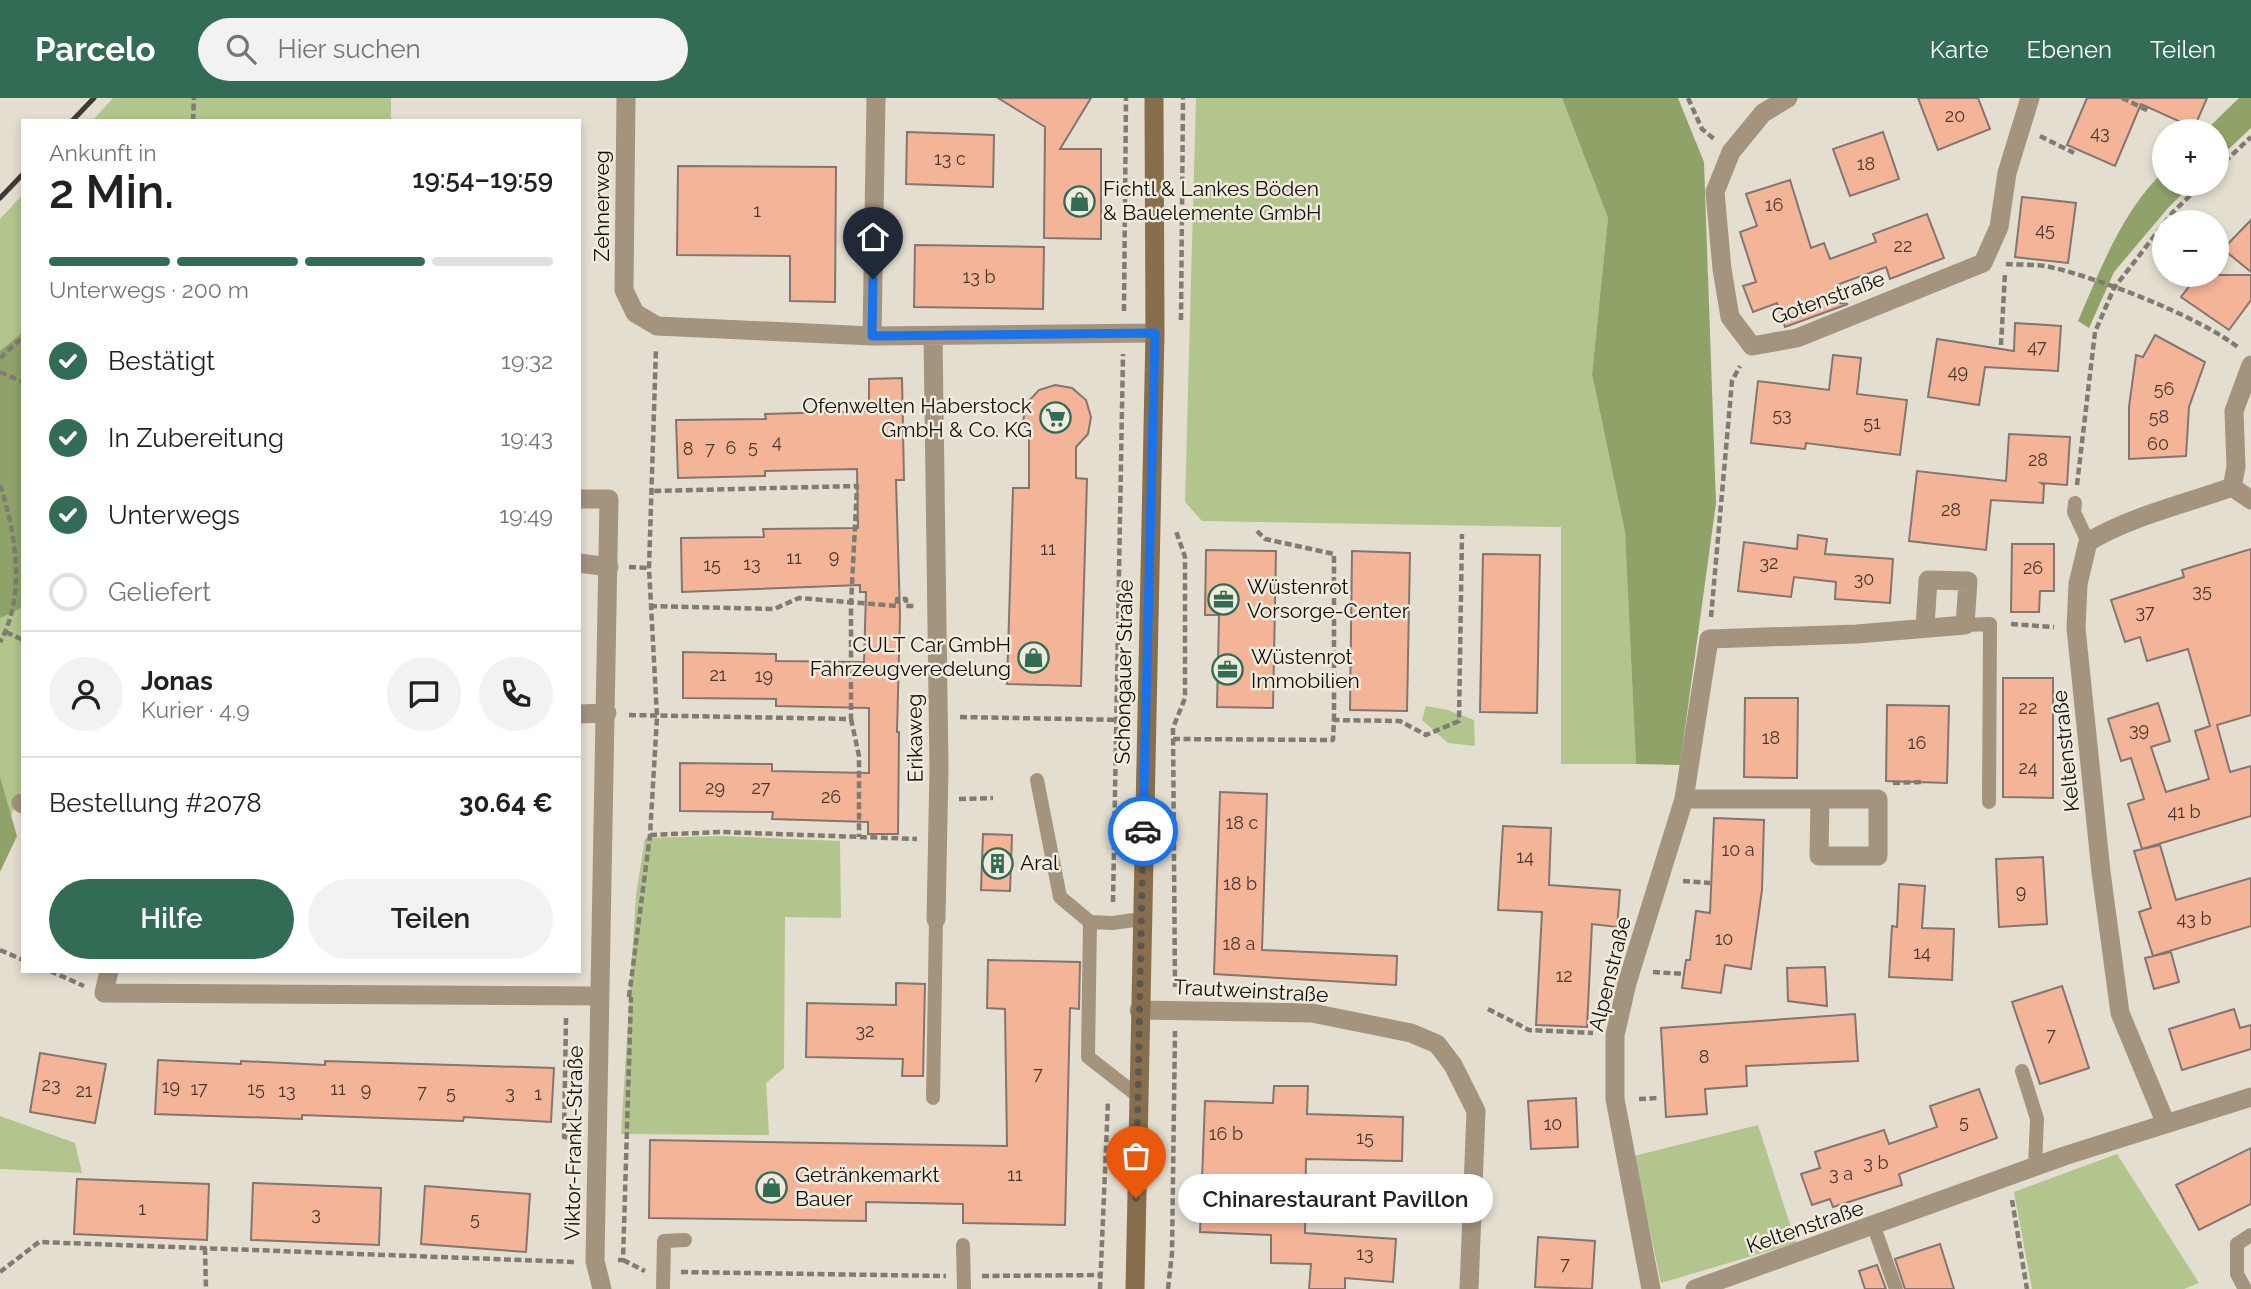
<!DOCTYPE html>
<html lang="de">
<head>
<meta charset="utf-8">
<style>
	body { margin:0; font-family:Raleway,sans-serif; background:#f2f2f2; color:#202124; height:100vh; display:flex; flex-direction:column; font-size:26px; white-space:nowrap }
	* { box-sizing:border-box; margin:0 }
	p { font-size:23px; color:#757577 }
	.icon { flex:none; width:38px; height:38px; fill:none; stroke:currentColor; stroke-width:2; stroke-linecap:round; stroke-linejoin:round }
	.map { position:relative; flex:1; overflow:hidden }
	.side { position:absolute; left:21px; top:21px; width:560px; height:854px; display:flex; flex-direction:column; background:#fff; border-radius:0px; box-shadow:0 4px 10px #0003 }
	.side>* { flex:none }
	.controls { position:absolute; left:2152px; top:21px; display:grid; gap:14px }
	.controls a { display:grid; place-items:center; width:77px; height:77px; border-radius:50%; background:#fff; box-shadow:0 4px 10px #0003; font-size:35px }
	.pin { position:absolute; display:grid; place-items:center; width:60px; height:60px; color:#fff; margin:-72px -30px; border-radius:50% 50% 50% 0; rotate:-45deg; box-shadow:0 0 7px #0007 }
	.pin .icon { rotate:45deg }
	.courier { position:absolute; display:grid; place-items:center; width:70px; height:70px; margin:-35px; border:5px solid #1a73e8; border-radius:50%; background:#fff; color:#222; box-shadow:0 2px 9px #0007 }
	.bubble { position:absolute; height:49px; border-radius:24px; background:#fff; box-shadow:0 4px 10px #0003; font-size:23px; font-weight:600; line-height:49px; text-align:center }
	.head em { font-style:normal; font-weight:600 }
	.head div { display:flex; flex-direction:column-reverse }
	.head { display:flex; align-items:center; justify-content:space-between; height:119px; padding:0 28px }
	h1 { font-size:46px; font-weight:600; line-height:52px }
	.bar { display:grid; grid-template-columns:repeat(4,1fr); gap:10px 7px; align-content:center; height:84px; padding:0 28px }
	.bar i { height:9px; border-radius:5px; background:#e0e0e0 }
	.bar .on { background:#336c54 }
	.bar p { grid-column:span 4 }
	.line { display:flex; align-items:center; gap:18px; padding:0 28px; border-top:2px solid #e0e0e0 }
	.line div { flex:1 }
	.round { display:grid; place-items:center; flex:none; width:74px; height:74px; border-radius:37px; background:#f2f2f2 }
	ol { padding:0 28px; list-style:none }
	li { display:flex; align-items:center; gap:21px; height:77px }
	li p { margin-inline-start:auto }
	li .icon { padding:7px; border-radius:50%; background:#336c54; color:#fff; stroke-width:4 }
	li:last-child { color:#757577 }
	li i { width:38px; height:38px; border:4px solid #e0e0e0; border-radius:50% }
	.primary-button { display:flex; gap:14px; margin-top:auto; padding:14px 28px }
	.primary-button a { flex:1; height:80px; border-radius:42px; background:#336c54; color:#fff; font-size:28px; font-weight:600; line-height:80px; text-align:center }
	.primary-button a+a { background:#f2f2f2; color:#202124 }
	header { display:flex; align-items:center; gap:42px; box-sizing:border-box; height:98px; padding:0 35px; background:#336c54; color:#fff }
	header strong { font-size:33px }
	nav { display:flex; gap:38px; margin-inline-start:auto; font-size:24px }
	.search { width:490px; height:63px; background:#f2f2f2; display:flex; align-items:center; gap:18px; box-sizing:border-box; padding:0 24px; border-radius:38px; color:#757577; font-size:26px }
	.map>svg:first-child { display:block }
	.green { fill:#b1c58c }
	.forest { fill:#8fa369 }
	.building { fill:#f4b498; stroke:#83756f; stroke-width:2 }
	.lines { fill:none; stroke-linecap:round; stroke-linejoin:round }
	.path { stroke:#807c72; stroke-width:4.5; stroke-dasharray:7 3.5; stroke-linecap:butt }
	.service { stroke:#a4937d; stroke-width:14 }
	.minor { stroke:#a4937d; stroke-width:19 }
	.secondary { stroke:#876e4d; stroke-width:19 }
	.rail { stroke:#3e3b35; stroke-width:5 }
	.done { stroke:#5b5750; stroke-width:7; stroke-dasharray:0 12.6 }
	.route { stroke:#1a73e8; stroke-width:9 }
	.labels { text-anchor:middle; stroke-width:5; stroke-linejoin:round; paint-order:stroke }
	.number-label { font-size:18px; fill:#4a382e }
	.poi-label { font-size:21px; fill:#110f0b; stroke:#f1ebdd; text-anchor:start }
	.street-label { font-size:21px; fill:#110f0b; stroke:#f1ebdd }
</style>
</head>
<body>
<header>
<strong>Parcelo</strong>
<div class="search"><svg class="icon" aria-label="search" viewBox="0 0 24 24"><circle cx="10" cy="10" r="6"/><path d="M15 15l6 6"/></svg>Hier suchen</div>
<nav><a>Karte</a><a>Ebenen</a><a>Teilen</a></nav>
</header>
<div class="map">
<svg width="2251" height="1191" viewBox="0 0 2251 1191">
	<rect width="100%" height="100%" fill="#e4ded0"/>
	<path class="green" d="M113 0H391V23H92Z
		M1196 0H1562L1608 120 1592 276 1625 434 1636 666H1561V429L1202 423 1185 404Z
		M23 96V687L0 746V121Z
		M1426 608 1448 612 1474 622 1475 648 1448 645 1422 622Z
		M722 738 840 743 841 820 785 819 784 970 766 985 769 1037 621 1036 636 797 645 740Z
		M0 1018 75 1045 82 1075 0 1071Z
		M1758 1027 1796 1145 1661 1185 1634 1058Z
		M2117 1056 2199 1185 2184 1191H2032L2014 1094Z"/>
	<path class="forest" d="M1562 0H1678L1704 64 1716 405 1680 667 1636 666 1625 434 1592 276 1608 120Z
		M2239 0H2251V30L2217 62V33H2205Z
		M2165 72V86H2192L2168 110 2114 174 2089 230 2078 223C2101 170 2122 113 2165 72Z
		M23 234V509L0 520V253Z
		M0 679 17 738 0 774Z"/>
	<path class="building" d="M998 0H1091L1060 51H1101V141L1044 140 1045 29Z
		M1918 0H1978L1990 31 1938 52Z
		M2087 0H2207L2194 30 2141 6 2115 68 2067 47Z
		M907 34 994 37 993 89 906 86Z
		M1883 34 1899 81 1850 98 1833 51Z
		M678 68 836 69 835 204 790 203V158L677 157Z
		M1790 82 1811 150 1824 145 1830 161 1876 144 1873 136 1927 116 1944 160 1890 181 1886 169 1839 186 1844 198 1829 204 1848 206 1785 229 1777 205 1753 214 1743 188 1756 184 1740 134 1757 128 1746 96Z
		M2022 99 2076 105 2068 165 2015 159Z
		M2251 122V174L2223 151Z
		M915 147 1044 149 1043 211 914 209Z
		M2198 177H2251V202L2229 232 2181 199Z
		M2015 225 2061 228 2058 273 1985 269 1979 307 1928 299 1937 241 2014 253Z
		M2155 237 2205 264 2189 309 2186 358 2129 361V309L2136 257 2143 259Z
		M1833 257 1861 260 1857 296 1907 302 1900 357 1806 345 1805 351 1751 345 1758 283 1829 292Z
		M902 280 904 382H896L900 517 897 634H899L898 736H868V724L772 721 773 714 680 713V665L772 666V673L869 675V610L776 608V601L683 600V554L776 556V563L864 564 866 494H860V487L682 494 681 440 764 439 763 431 858 430 857 371 765 373V378L678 380 676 322 766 321 765 316 869 313V281Z
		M1055 287 1072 290 1086 302 1091 319 1088 336 1076 349V380L1087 381 1081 588 1007 586 1013 390H1029V339L1023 323 1027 305 1039 292Z
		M2009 336 2070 339 2067 387 2041 385 2044 387 2043 405 1991 402 1986 452 1909 443 1917 373 2006 383Z
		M1798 437 1827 441 1825 456 1893 461 1890 505 1835 501 1836 484 1794 479 1791 499 1738 493 1744 444 1797 451Z
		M2012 446H2054V493H2040L2039 514H2011Z
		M2251 451V617L2217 627 2230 674 2251 668V718L2142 751 2128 706 2144 701 2131 660 2121 663 2108 621 2158 605 2170 643 2151 649 2166 694 2209 681 2195 633 2210 628 2188 551 2147 563 2140 539 2125 544 2111 502 2184 479 2182 472Z
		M1206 452 1276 453 1273 610 1217 609 1219 517H1205Z
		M1352 453 1410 455 1407 613 1350 612Z
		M1483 456 1540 457 1537 615 1480 614Z
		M2003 580H2053V700L2003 699Z
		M1745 600H1798L1797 680 1744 679Z
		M1887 607 1949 608 1947 685 1886 683Z
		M1220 694 1267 696 1262 852 1397 858 1396 887 1214 876Z
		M1714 720 1764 722 1762 792 1751 871 1725 867 1721 895 1682 890 1686 862H1690L1696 813 1710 815Z
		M1503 728 1551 730 1549 787 1620 792 1617 829 1592 826 1587 929 1536 927 1542 814 1498 812Z
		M983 736 1012 737 1010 793 981 792Z
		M2160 747 2176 802 2251 780V828L2153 858 2139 814 2151 810 2134 753Z
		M2043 759 2047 826 1999 829 1996 761Z
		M1899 786 1925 788 1922 830 1954 831 1952 882 1889 879 1892 828 1897 829Z
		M2171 854 2179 884 2154 891 2145 860Z
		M988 862 1080 864 1079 911 1070 910 1065 1127 963 1125V1106L866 1104V1123L649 1120 650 1042 1007 1048 1005 911 987 910Z
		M1825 869 1827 908 1788 903 1787 870Z
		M896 885 925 886 923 978H902L903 961 806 959 807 905 896 907Z
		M2062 888 2089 970 2040 986 2012 904Z
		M2234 911 2240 930 2251 927V951L2182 972 2169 931Z
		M1855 916 1858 963 1746 968 1747 988 1705 991 1707 1016 1666 1019 1661 930Z
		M40 955 106 966 95 1025 30 1014Z
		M158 962 241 966V963L325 967V963L554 970 551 1024 464 1019 463 1023 302 1017V1021L155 1016Z
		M1274 988H1308L1307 1016 1403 1019 1402 1063 1306 1061 1305 1135 1396 1141 1393 1184 1345 1180V1191H1309L1311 1166 1271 1165V1137L1200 1134 1205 1003 1273 1005Z
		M1979 991 1997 1040 1899 1076 1902 1087 1833 1109 1830 1101 1812 1107 1801 1076 1820 1070 1815 1054 1884 1032 1889 1046 1937 1029 1930 1008Z
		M1576 1000 1578 1049 1531 1051 1528 1003Z
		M2251 1050V1106L2199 1132 2176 1087Z
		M77 1081 209 1086 207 1142 74 1136Z
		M253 1085 381 1090 379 1147 251 1142Z
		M425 1088 530 1096 526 1154 421 1146Z
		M1538 1139 1595 1143 1592 1191 1535 1189Z
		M1940 1146 1954 1191H1905L1895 1161Z
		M1877 1167 1886 1191H1865L1859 1173Z"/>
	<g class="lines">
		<path class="path" d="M1688 0 1702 31 1714 41
			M2122 0 2149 13
			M193 23 194 0
			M2040 38 2074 55
			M2217 71 2251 39
			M2006 166C2020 167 2036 166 2050 169 2099 180 2200 219 2239 250
			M1124 213 1126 0
			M1181 222 1183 0
			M2001 247 2005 175
			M0 260 23 239
			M0 274 23 284
			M0 387C16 435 26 499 0 544
			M2077 387 2095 234 2114 190 2173 114 2202 86
			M1257 433 1265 441 1334 456V622
			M629 469 649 470
			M650 508 774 511 799 500 897 508V501H906V508H914
			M1711 519 1732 283 1740 268
			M2011 526 2054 529
			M6 534 23 542
			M629 617 851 621V506L857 388 651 393
			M960 619 1126 622
			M851 621 859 658V739
			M1173 641 1333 642 1334 622 1400 623 1426 637 1459 623 1462 436
			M1893 685 1921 684
			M959 701 993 700
			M650 737 720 734 917 741
			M1683 783 1710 785
			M1113 804 1123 256
			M0 852 23 862
			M50 873 84 888
			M1653 874 1684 876
			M1175 889 1173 630 1185 600V459L1176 433
			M629 899 650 737 657 619 649 470 656 250
			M1488 911 1529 932 1593 935
			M566 920 564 1039 576 1041
			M1639 1001 1659 1000
			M2012 1102 2027 1191
			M205 1150 206 1191
			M618 1162H623L631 899
			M623 1162 645 1173
			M0 1174 39 1144 574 1164
			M681 1174 946 1178
			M982 1178 1102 1177
			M1100 1191 1108 1002
			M1168 1191 1172 1155 1175 933"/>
		<path class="service" d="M2075 405 2074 414 2088 444
			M1965 527 1990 526 1989 704
			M1037 682 1060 799 1090 824
			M2022 973 2037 1021 2035 1069
			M1138 998 1088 959 1090 824 1113 825 1141 821
			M933 1000 936 821
			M1874 1129 1896 1191
			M963 1147 964 1191
			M663 1191 664 1143 685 1142
			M2245 1191 2237 1176V1146L2251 1137"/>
		<path class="minor" d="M626 0 624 192 635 215 657 228 872 238 1155 235
			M1788 0 1763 15 1731 54 1715 94 1722 171 1730 219 1752 248 1797 240 1983 165 1999 129 2007 75 2030 0
			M872 238 876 0
			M933 238 939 671 936 821
			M2232 389 2236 369 2234 313 2251 267
			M579 401H609L595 1163 602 1191
			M579 465 609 469
			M579 616 607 615
			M1684 701 1709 541 1857 536 1965 527 1968 483 1928 482 1925 529
			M21 705 23 706
			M109 873 104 895 599 898
			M1139 912 1312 915 1411 935 1437 946 1453 967 1476 1013 1469 1191
			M2166 1026 2120 915 2101 774 2076 530 2078 486 2088 444C2131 418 2185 406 2232 389L2251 402
			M1651 1191 1615 1001V937L1627 885 1684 701H1878V758H1819L1820 701
			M1695 1191 2064 1058 2251 999"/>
		<path class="secondary" d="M1135 1191 1155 235 1154 0"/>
		<path class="rail" d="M72 23 94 0
			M0 100 23 76"/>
	</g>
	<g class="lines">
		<path class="done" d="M1136 1100 1143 733"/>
		<path class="route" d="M873 181 872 238 1155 235 1143 733"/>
	</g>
	<defs>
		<symbol id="shop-ring" viewBox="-11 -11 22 22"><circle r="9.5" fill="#f1ebdd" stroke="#336c54" stroke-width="1.5"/><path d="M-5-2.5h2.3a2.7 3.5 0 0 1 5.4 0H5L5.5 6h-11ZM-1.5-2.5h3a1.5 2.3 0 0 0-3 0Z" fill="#336c54"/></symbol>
		<symbol id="supermarket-ring" viewBox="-11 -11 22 22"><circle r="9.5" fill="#f1ebdd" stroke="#336c54" stroke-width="1.5"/><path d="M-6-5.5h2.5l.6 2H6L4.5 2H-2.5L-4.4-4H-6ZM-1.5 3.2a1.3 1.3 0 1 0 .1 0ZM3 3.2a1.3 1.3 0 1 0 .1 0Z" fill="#336c54"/></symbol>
		<symbol id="office-ring" viewBox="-11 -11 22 22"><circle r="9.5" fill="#f1ebdd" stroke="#336c54" stroke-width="1.5"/><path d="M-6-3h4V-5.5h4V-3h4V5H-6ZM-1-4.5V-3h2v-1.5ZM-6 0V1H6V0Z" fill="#336c54"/></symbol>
		<symbol id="building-ring" viewBox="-11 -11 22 22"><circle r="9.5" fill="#f1ebdd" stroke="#336c54" stroke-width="1.5"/><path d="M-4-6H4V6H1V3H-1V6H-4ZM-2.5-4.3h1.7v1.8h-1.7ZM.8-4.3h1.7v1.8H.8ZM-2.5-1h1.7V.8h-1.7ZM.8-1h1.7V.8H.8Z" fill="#336c54"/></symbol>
	</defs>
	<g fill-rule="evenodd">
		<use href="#shop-ring" x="1062" y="86" width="35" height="35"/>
		<use href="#supermarket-ring" x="1038" y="302" width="35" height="35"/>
		<use href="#office-ring" x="1206" y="484" width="35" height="35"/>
		<use href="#shop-ring" x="1016" y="542" width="35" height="35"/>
		<use href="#office-ring" x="1210" y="554" width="35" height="35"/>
		<use href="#building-ring" x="980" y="748" width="35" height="35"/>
		<use href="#shop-ring" x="754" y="1072" width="35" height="35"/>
	</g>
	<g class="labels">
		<g class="number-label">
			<text x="1955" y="24">20</text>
			<text x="2100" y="41">43</text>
			<text x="950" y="67">13 c</text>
			<text x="1866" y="72">18</text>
			<text x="1774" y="113">16</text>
			<text x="757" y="119">1</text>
			<text x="2045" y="138">45</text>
			<text x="1903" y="154">22</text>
			<text x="979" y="185">13 b</text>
			<text x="2037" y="255">47</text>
			<text x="1958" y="280">49</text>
			<text x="2164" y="297">56</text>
			<text x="1782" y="323">53</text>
			<text x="2159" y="325">58</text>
			<text x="1872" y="331">51</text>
			<text x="777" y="350">4</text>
			<text x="2158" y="352">60</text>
			<text x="753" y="355">5</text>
			<text x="731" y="356">6</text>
			<text x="688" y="357">8</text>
			<text x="710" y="357">7</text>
			<text x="2038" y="368">28</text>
			<text x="1951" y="418">28</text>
			<text x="1048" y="457">11</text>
			<text x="834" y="465">9</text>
			<text x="794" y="466">11</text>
			<text x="1769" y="471">32</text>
			<text x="752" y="472">13</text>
			<text x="712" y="473">15</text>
			<text x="2033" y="476">26</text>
			<text x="1864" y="487">30</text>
			<text x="2202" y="499">35</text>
			<text x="2145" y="520">37</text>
			<text x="718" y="583">21</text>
			<text x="764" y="584">19</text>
			<text x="2028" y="616">22</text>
			<text x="2139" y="638">39</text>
			<text x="1771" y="646">18</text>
			<text x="1917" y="651">16</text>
			<text x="2028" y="676">24</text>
			<text x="715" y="696">29</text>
			<text x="761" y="696">27</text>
			<text x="831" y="705">26</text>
			<text x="2184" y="720">41 b</text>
			<text x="1242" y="731">18 c</text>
			<text x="1738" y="758">10 a</text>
			<text x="1525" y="765">14</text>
			<text x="1240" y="792">18 b</text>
			<text x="2021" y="800">9</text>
			<text x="2194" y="827">43 b</text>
			<text x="1724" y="847">10</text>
			<text x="1239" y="852">18 a</text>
			<text x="1922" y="861">14</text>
			<text x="1564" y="884">12</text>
			<text x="865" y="939">32</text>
			<text x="2051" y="943">7</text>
			<text x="1704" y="965">8</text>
			<text x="1038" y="982">7</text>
			<text x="51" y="993">23</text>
			<text x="171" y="995">19</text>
			<text x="199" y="997">17</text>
			<text x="256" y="997">15</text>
			<text x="338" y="997">11</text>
			<text x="366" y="998">9</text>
			<text x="84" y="999">21</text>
			<text x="287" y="999">13</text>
			<text x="422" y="1000">7</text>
			<text x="451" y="1001">5</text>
			<text x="510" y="1001">3</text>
			<text x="538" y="1002">1</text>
			<text x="1964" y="1030">5</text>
			<text x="1553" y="1032">10</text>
			<text x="1226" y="1042">16 b</text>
			<text x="1365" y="1046">15</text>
			<text x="1876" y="1071">3 b</text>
			<text x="1841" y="1082">3 a</text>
			<text x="1015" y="1083">11</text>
			<text x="142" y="1117">1</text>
			<text x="316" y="1122">3</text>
			<text x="475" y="1127">5</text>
			<text x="1365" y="1162">13</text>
			<text x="1565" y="1172">7</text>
		</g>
		<g class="poi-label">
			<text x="1103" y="98">Fichtl &amp; Lankes Böden<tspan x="1103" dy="24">&amp; Bauelemente GmbH</tspan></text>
			<text x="1032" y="315" text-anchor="end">Ofenwelten Haberstock<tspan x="1032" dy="24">GmbH &amp; Co. KG</tspan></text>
			<text x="1247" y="496">Wüstenrot<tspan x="1247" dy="24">Vorsorge-Center</tspan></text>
			<text x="1011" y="554" text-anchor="end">CULT Car GmbH<tspan x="1011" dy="24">Fahrzeugveredelung</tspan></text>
			<text x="1251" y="566">Wüstenrot<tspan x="1251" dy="24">Immobilien</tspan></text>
			<text x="1020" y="772">Aral</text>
			<text x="795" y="1084">Getränkemarkt<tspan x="795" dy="24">Bauer</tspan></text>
		</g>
		<g class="street-label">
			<text transform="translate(602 108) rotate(-90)" y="7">Zehnerweg</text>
			<text transform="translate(1828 200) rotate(-20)" y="7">Gotenstraße</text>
			<text transform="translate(1124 574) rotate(-89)" y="7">Schongauer Straße</text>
			<text transform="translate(915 640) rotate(-91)" y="7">Erikaweg</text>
			<text transform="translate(2066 653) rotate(-96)" y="7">Keltenstraße</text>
			<text transform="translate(1610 876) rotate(-76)" y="7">Alpenstraße</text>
			<text transform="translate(1251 893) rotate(3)" y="7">Trautweinstraße</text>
			<text transform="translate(574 1045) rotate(-89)" y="7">Viktor-Frankl-Straße</text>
			<text transform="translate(1805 1129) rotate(-19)" y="7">Keltenstraße</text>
		</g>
	</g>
</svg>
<div class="controls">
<a>+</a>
<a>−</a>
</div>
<div class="pin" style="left:1136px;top:1100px;background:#ea580c"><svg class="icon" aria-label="bag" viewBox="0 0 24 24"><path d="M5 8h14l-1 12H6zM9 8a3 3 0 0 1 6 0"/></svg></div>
<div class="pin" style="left:873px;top:181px;background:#1f2937"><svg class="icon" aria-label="home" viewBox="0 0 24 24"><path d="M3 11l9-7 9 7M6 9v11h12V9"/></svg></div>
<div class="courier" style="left:1143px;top:733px"><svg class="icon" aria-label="car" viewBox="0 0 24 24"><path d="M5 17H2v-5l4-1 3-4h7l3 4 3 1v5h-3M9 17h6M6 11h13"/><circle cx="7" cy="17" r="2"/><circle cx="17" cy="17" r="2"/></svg></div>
<div class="bubble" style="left:1178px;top:1076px;width:315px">Chinarestaurant Pavillon</div>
<section class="side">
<div class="head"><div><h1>2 Min.</h1><p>Ankunft in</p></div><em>19:54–19:59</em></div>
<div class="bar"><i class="on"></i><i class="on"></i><i class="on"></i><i></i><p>Unterwegs · 200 m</p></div>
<ol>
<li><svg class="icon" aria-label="check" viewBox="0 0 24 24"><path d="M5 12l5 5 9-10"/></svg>Bestätigt<p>19:32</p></li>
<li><svg class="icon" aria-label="check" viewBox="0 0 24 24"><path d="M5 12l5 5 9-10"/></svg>In Zubereitung<p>19:43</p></li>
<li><svg class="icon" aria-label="check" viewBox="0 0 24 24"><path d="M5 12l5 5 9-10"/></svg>Unterwegs<p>19:49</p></li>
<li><i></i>Geliefert</li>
</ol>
<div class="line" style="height:126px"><a class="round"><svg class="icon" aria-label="person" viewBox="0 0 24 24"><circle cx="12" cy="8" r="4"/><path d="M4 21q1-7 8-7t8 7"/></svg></a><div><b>Jonas</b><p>Kurier · 4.9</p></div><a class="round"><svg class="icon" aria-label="chat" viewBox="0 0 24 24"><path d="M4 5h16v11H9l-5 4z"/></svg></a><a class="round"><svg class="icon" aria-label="phone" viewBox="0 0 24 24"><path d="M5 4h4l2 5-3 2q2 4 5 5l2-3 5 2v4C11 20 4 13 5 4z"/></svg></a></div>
<div class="line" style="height:91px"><div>Bestellung #2078</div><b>30.64 €</b></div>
<div class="primary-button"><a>Hilfe</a><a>Teilen</a></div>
</section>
</div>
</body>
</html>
